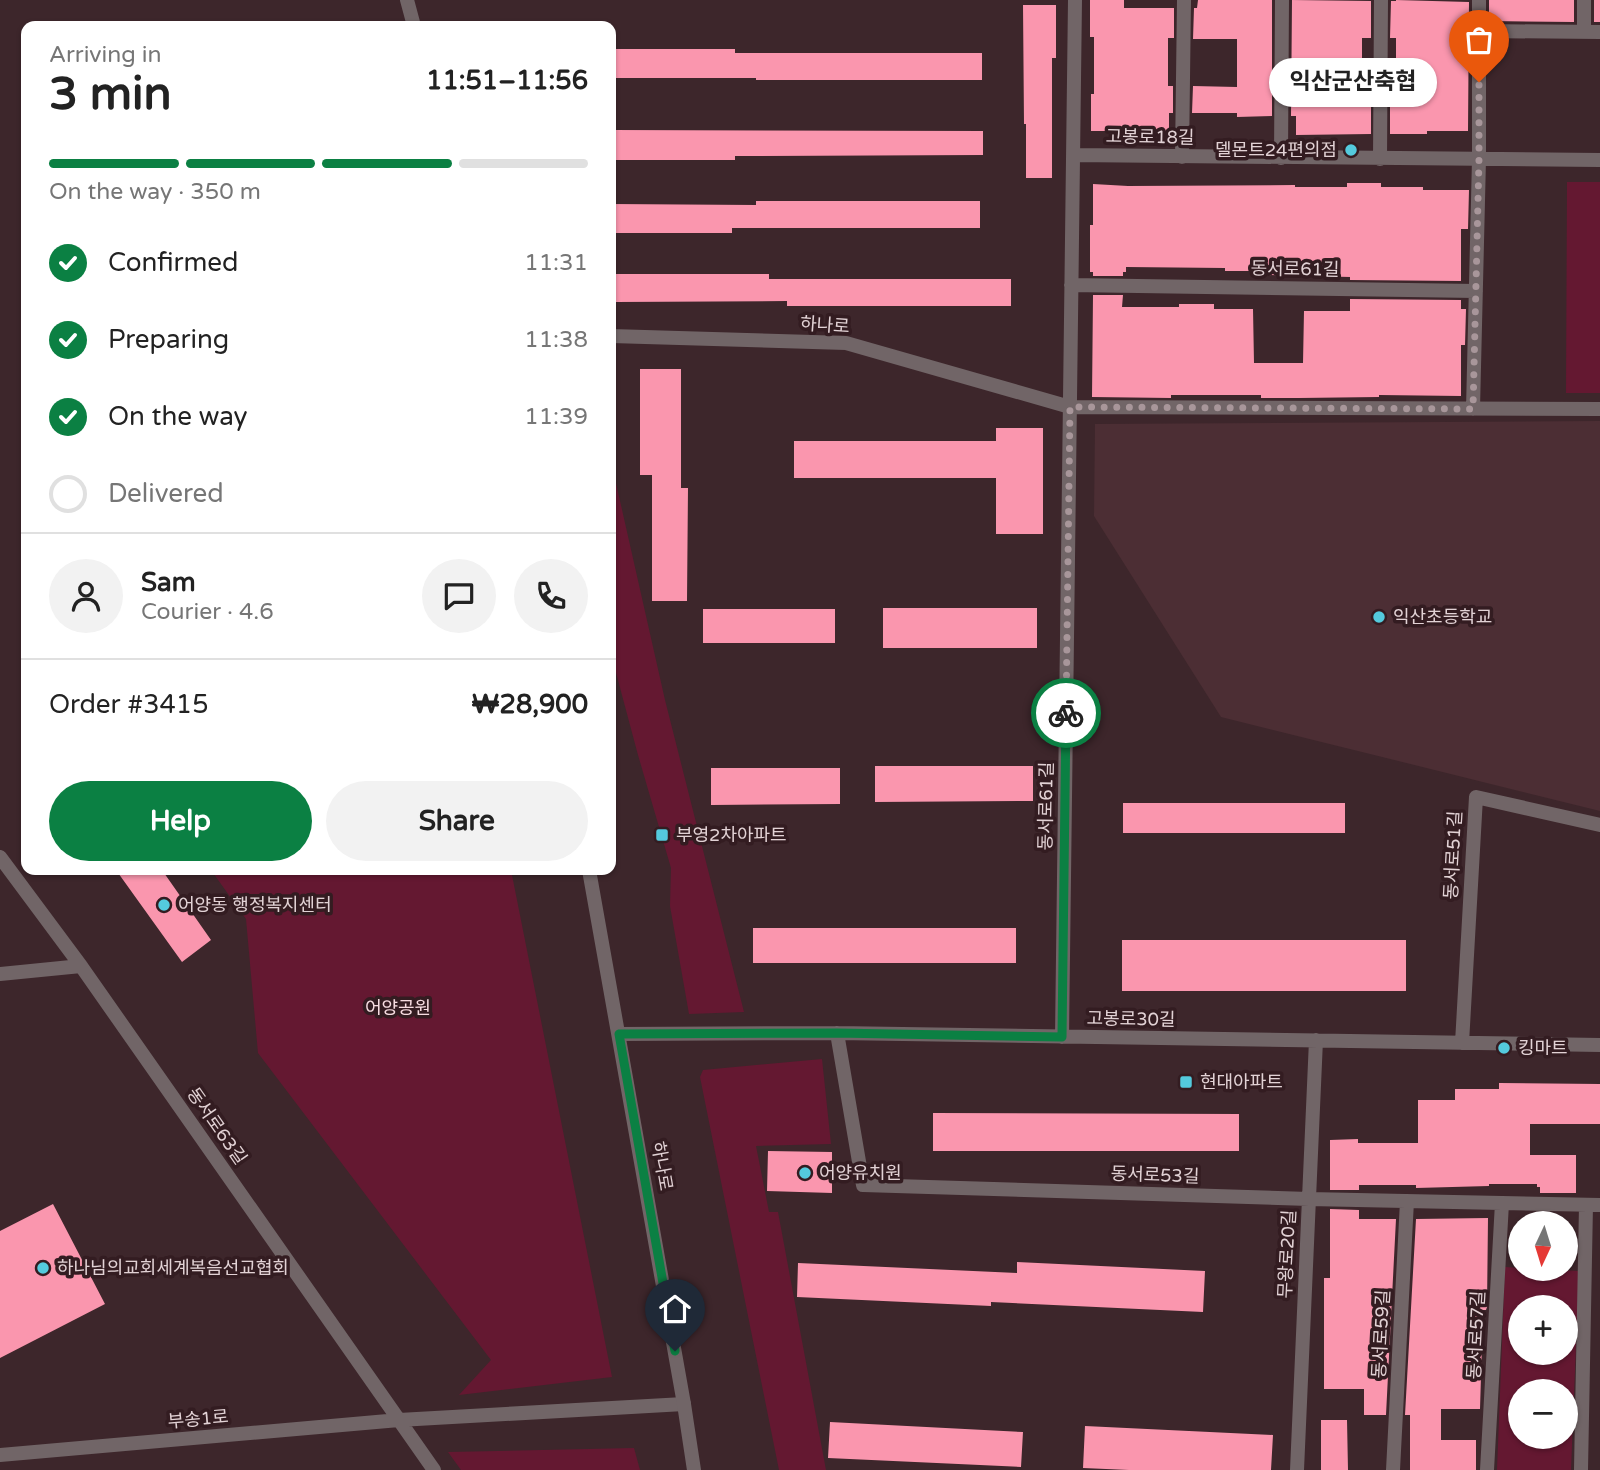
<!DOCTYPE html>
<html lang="en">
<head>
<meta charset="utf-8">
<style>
	body { margin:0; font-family:"Varela Round","Noto Sans KR",sans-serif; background:#f2f2f2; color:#222; height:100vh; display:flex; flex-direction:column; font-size:26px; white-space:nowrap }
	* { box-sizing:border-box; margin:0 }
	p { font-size:23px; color:#767676 }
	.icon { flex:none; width:38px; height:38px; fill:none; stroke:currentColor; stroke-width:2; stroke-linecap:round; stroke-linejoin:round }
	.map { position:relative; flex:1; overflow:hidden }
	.details { position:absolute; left:21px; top:21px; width:595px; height:854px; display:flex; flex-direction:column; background:#fff; border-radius:14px; box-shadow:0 2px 5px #0004 }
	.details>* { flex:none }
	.needle { width:46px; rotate:184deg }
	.controls { position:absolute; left:1508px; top:1211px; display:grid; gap:14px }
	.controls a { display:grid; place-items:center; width:70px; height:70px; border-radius:50%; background:#fff; box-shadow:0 2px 5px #0004; font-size:35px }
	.pin { position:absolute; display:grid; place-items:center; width:60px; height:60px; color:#fff; margin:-72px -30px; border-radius:50% 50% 50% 0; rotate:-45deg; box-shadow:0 0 7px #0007 }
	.pin .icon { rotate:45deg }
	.courier { position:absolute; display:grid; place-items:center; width:70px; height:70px; margin:-35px; border:5px solid #0b8043; border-radius:50%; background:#fff; color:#222; box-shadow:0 2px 9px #0007 }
	.bubble { position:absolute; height:49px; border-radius:24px; background:#fff; box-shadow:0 2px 5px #0004; font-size:23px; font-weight:700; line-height:49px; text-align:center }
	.headline em { font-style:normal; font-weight:700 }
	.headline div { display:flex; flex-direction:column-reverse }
	.headline { display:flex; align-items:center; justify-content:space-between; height:119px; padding:0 28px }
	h1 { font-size:46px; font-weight:700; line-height:52px }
	.bar { display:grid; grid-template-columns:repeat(4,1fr); gap:10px 7px; align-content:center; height:84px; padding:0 28px }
	.bar i { height:9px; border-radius:5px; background:#e0e0e0 }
	.bar .selected { background:#0b8043 }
	.bar p { grid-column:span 4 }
	.line { display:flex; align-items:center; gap:18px; padding:0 28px; border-top:2px solid #e0e0e0 }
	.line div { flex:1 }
	.round { display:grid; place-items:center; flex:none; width:74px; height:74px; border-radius:37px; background:#f2f2f2 }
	ol { padding:0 28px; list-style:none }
	li { display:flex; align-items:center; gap:21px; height:77px }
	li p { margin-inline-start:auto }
	li .icon { padding:7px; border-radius:50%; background:#0b8043; color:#fff; stroke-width:4 }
	li:last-child { color:#767676 }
	li i { width:38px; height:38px; border:4px solid #e0e0e0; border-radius:50% }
	.action { display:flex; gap:14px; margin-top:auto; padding:14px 28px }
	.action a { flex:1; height:80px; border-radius:42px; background:#0b8043; color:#fff; font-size:28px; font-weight:700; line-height:80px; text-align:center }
	.action a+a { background:#f2f2f2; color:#222 }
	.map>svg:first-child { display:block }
	.built { fill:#4c2e34 }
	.green { fill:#641831; fill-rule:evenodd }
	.building { fill:#fa96ae }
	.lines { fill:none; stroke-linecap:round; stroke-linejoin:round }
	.minor { stroke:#716567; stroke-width:14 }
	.tertiary { stroke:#716567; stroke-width:14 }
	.done { stroke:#a8969a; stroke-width:7; stroke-dasharray:0 12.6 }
	.route { stroke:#0b8043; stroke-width:9 }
	.poi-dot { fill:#54cadd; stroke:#331c21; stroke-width:2.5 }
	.labels { text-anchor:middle; stroke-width:7; stroke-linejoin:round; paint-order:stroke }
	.street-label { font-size:18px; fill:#e2d2d5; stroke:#331c21 }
	.poi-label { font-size:18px; fill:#e2d2d5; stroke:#331c21; text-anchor:start }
	.park-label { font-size:18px; fill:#f7dce1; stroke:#331c21 }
</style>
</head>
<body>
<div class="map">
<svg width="1600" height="1470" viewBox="0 0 1600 1470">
	<rect width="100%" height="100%" fill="#3d262b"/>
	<path class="built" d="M1600 421V811L1221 717 1094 516 1095 424Z"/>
	<path class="green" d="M1567 182H1600V393H1566Z
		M611 461 665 700 744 1012 689 1014 670 906 671 868 638 755 611 654Z
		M211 870H511L612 1377 459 1395 491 1360 258 1053 246 919Z
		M822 1059 831 1144 756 1146 769 1212H778L826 1470H779L700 1077 703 1070Z
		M1505 1267 1579 1271 1571 1470H1497ZM1521 1307H1566V1353H1521ZM1521 1391H1566V1437H1521Z
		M634 1448 640 1470H461L448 1452Z"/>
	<path class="building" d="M1090 0H1124V8H1174V38H1168V86H1173V113H1169V135H1140V131H1091V94H1094V37H1090Z
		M1198 0H1272V116L1237 117V113H1192L1193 86 1237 87V39H1193L1194 8H1197Z
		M1292 0 1371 1V38H1362V98H1371V134L1296 135V116H1291Z
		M1396 0 1469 2 1468 131H1427V134H1390V98H1396V38H1390L1391 1H1396Z
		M1489 0H1574V22L1489 21Z
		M1594 0H1600V22H1594Z
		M1023 5H1056V58H1052V178H1026V124H1024Z
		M611 49H735V53H982V80H756V78H611Z
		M611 130 983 131V155L735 156V160H611Z
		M1347 183H1381V187H1423V190H1469L1468 229H1461V281L1350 280V277L1266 275V271H1225V268L1126 267V272H1123V276H1093V272H1090V225H1093V184L1128 186 1295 185V187H1347Z
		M756 201H980V228H732V233H611V204L756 205Z
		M615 274H769V279H1011V306H787V301L615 302Z
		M1093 295H1123L1122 307H1179V304H1214V309H1253L1254 363H1303L1304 311H1350V299L1461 300V309H1466L1465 345H1461V396L1379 395V397L1299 398H1261V395H1171V398L1092 397Z
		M640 369H681V488H688L687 601H652V475H640Z
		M996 428H1043V534H996V478H794V441H996Z
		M883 608H1037V648H883Z
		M703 609H835V643H703Z
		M875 766H1033V801L875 802Z
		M711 768H840V804L711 805Z
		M1123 803H1345V833H1123Z
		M116 870H162L211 940 182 962Z
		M753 928H1016V963H753Z
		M1122 940H1406V991H1122Z
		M1499 1083 1600 1084V1124H1530V1155H1576V1193H1540V1187H1537V1184H1489V1186L1416 1188V1185H1359V1190H1330V1140L1358 1139V1143H1418V1100H1455V1089H1499Z
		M933 1113 1239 1114V1151H933Z
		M768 1151 832 1152V1193L767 1191Z
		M53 1204 105 1304 0 1358V1231Z
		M1330 1209 1359 1210V1219H1396L1386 1415H1364V1389H1324V1278H1330Z
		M1488 1218 1487 1307 1486 1310H1483L1480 1409H1441V1440H1476V1470H1410V1415H1405L1416 1219Z
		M1017 1262 1205 1271 1203 1312 991 1302V1306L797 1297 798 1263 1017 1273Z
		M1321 1420H1347L1348 1470H1321Z
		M830 1422 1023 1432 1021 1467 828 1458Z
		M1085 1426 1273 1435 1271 1470H1129L1083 1468Z"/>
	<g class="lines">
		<path class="minor" d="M1584 0V32
			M1479 31 1600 32
			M1073 155 1600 160
			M1182 157 1184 0
			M1281 158 1282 0
			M1380 159 1381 0
			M1071 285 1476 291
			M611 336 846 343 1070 407 1600 409
			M1473 409 1479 159V0
			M0 857 81 966 434 1470
			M0 974 81 966
			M837 1033 863 1185 1309 1199 1600 1205
			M619 1034 837 1033 1600 1045
			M1062 1037 1075 0
			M1462 1043 1476 797 1600 825
			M0 1455 399 1420 684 1404
			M1297 1470 1316 1040
			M1393 1470 1407 1201
			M1487 1470 1502 1203
			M1581 1470 1586 1205"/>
		<path class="tertiary" d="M407 0 414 26
			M589 870 684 1404 694 1470"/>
	</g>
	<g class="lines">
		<path class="done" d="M1066 713 1070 407 1473 409 1479 159V82"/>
		<path class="route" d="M675 1351 619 1034 837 1033 1062 1037 1066 713"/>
	</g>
	<g class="poi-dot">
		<circle cx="1351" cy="150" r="7"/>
		<circle cx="1379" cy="617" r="7"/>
		<rect x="655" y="828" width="14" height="14" rx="3.5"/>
		<circle cx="164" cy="905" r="7"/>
		<circle cx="1504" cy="1048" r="7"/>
		<rect x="1179" y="1075" width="14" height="14" rx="3.5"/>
		<circle cx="805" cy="1173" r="7"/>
		<circle cx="43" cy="1268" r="7"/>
	</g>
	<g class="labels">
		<g class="street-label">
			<text transform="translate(1150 137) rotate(1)" y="6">고봉로18길</text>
			<text transform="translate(1295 269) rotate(1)" y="6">동서로61길</text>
			<text transform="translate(825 325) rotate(4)" y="6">하나로</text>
			<text transform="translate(1046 806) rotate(-89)" y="6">동서로61길</text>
			<text transform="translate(1453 855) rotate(-87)" y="6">동서로51길</text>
			<text transform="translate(1131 1019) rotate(1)" y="6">고봉로30길</text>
			<text transform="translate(217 1126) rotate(55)" y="6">동서로63길</text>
			<text transform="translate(662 1166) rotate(80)" y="6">하나로</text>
			<text transform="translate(1155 1175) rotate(2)" y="6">동서로53길</text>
			<text transform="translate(1287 1254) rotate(-87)" y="6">무왕로20길</text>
			<text transform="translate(1381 1334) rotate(-87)" y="6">동서로59길</text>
			<text transform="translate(1476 1335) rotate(-87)" y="6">동서로57길</text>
			<text transform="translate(198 1419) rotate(-5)" y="6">부송1로</text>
		</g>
		<g class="poi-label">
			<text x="1337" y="156" text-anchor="end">델몬트24편의점</text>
			<text x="1393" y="623">익산초등학교</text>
			<text x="676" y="841">부영2차아파트</text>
			<text x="178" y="911">어양동 행정복지센터</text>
			<text x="1518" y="1054">킹마트</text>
			<text x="1200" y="1088">현대아파트</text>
			<text x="819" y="1179">어양유치원</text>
			<text x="57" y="1274">하나님의교회세계복음선교협회</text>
		</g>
		<g class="park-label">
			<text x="398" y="1014">어양공원</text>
		</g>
	</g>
</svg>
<div class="controls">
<a><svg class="needle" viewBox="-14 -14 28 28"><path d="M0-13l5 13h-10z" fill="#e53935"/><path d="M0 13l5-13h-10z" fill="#767676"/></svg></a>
<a>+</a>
<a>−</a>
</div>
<div class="pin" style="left:1479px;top:82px;background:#ea580c"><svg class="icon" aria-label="bag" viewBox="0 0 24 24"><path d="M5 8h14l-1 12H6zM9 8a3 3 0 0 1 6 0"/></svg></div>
<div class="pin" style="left:675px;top:1351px;background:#1f2937"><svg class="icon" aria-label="home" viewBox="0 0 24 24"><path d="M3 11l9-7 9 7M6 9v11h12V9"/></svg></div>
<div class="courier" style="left:1066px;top:713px"><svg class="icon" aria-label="bike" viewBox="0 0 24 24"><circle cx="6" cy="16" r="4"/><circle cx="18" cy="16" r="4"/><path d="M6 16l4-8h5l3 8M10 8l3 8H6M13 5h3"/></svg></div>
<div class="bubble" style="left:1269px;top:58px;width:168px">익산군산축협</div>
<section class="details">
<div class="headline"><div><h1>3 min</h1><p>Arriving in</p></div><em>11:51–11:56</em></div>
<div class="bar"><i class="selected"></i><i class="selected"></i><i class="selected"></i><i></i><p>On the way · 350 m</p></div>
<ol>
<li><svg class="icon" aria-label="check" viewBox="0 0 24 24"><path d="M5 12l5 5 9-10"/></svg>Confirmed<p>11:31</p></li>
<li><svg class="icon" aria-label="check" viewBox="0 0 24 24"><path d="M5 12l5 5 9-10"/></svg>Preparing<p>11:38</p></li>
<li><svg class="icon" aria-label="check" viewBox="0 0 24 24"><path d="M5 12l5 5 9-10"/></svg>On the way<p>11:39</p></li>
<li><i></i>Delivered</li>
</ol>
<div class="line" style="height:126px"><a class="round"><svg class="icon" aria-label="person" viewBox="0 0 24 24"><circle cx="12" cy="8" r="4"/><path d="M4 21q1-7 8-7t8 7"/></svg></a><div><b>Sam</b><p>Courier · 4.6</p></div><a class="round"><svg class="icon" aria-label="chat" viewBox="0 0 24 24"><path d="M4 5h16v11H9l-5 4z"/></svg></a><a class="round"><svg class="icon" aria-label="phone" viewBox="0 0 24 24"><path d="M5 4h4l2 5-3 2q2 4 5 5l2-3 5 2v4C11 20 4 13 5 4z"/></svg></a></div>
<div class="line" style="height:91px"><div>Order #3415</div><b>₩28,900</b></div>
<div class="action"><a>Help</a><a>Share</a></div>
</section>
</div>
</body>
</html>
